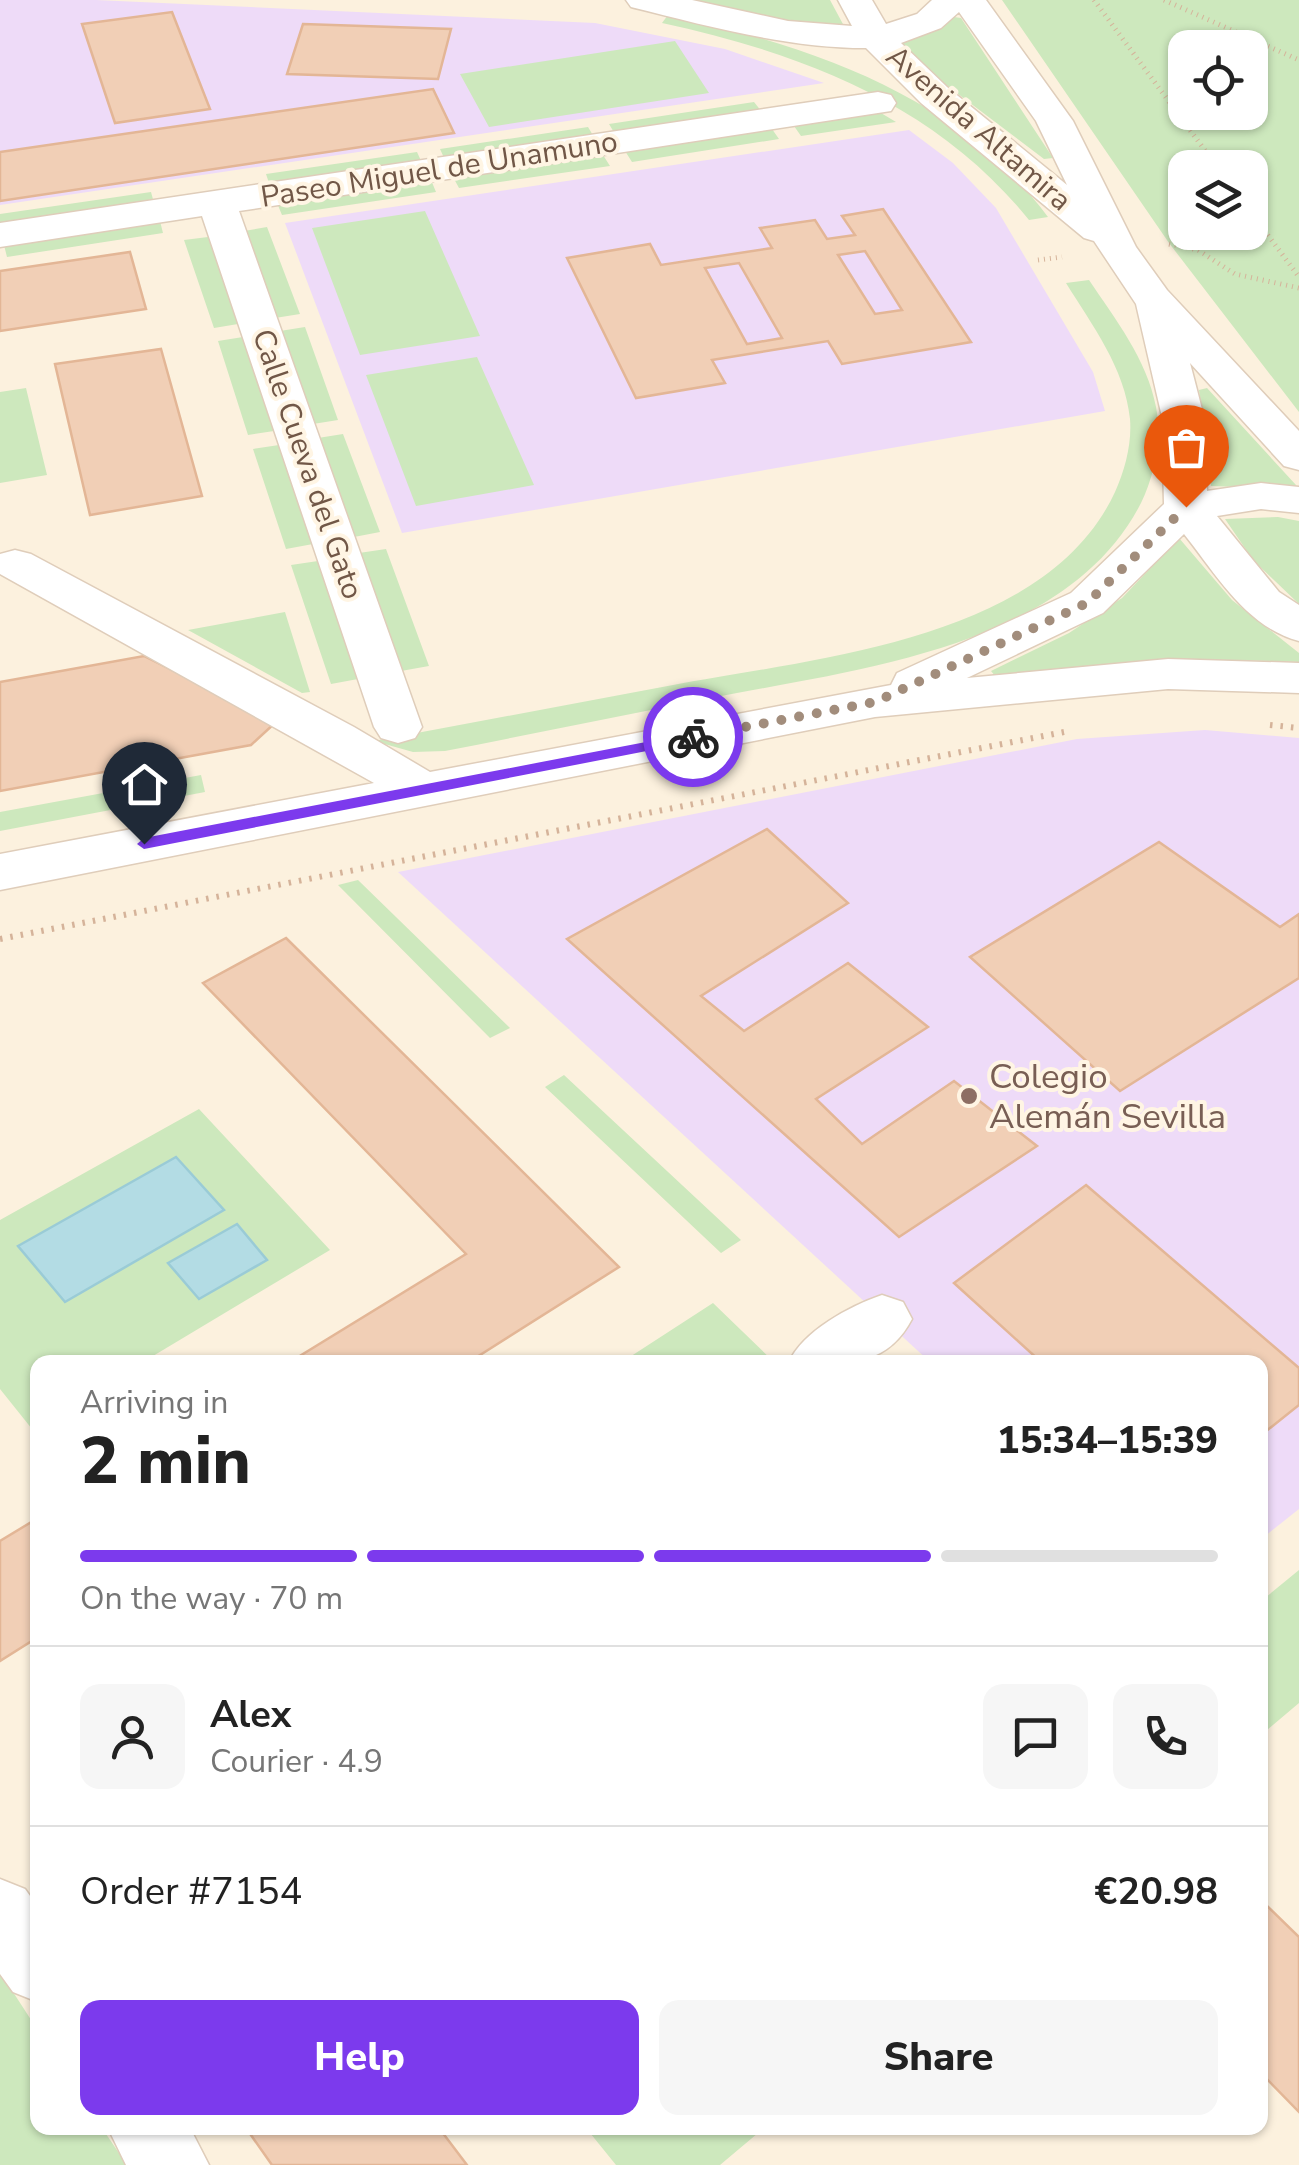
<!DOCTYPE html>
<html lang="en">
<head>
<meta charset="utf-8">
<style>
	body { margin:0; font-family:"Nunito Sans",sans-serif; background:#f6f6f6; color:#222; height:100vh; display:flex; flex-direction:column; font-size:38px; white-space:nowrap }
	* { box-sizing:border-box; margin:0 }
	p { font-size:32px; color:#767676 }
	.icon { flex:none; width:55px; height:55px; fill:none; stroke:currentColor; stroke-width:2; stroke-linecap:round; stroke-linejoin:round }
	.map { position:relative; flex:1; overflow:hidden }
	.side { position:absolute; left:30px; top:1355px; width:1238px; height:780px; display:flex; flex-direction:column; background:#fff; border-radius:20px; box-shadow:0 2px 8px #0004 }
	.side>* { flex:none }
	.fabs { position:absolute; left:1168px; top:30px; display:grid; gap:20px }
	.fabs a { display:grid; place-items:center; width:100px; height:100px; border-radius:20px; background:#fff; box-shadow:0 2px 8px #0004; font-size:50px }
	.pin { position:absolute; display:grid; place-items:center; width:85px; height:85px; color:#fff; margin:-102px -42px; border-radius:50% 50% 50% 0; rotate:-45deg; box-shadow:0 0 10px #0007 }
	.pin .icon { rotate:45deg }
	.courier { position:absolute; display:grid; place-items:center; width:100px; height:100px; margin:-50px; border:8px solid #7c3aed; border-radius:50%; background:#fff; color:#222; box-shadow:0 2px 12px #0007 }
	.summary em { font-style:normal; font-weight:800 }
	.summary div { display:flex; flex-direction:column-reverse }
	.summary { display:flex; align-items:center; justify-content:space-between; height:170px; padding:0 50px }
	h1 { font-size:65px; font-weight:800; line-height:75px }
	.bar { display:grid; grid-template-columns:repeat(4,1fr); gap:15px 10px; align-content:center; height:120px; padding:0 50px }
	.bar i { height:12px; border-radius:8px; background:#e0e0e0 }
	.bar .active { background:#7c3aed }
	.bar p { grid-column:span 4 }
	.line { display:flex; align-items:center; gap:25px; padding:0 50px; border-top:2px solid #e0e0e0 }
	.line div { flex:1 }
	.round { display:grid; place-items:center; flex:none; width:105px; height:105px; border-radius:20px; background:#f6f6f6 }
	.cta { display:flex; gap:20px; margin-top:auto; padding:20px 50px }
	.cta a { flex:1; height:115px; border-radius:20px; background:#7c3aed; color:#fff; font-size:40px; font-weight:800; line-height:115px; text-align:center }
	.cta a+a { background:#f6f6f6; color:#222 }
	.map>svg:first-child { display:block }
	.education { fill:#eedbf8 }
	.green { fill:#cde8bd; fill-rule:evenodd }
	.water { fill:#b3dce4; stroke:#9acbd6; stroke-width:2.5 }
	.building { fill:#f1cfb6; stroke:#e3b696; stroke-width:2.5; fill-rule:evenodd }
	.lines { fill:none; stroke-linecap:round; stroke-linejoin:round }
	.minor-casing { stroke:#dfcdba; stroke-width:3 }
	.path-far1 { stroke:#d5b39a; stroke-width:5; stroke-dasharray:1 5; stroke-linecap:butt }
	.path { stroke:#d5b39a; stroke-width:6; stroke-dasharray:2.5 8; stroke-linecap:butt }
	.minor { fill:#fff; fill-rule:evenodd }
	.route { fill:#7c3aed }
	.done { stroke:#a28d7c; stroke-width:10; stroke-dasharray:0 18 }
	.education-dot { fill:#8d6e63; stroke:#fff5e4; stroke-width:4 }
	.labels { text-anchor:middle; stroke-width:8; stroke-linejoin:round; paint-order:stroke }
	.far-street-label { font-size:30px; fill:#715747; stroke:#fff5e4 }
	.education-label { font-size:35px; fill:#785e54; stroke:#fff5e4; text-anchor:start }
</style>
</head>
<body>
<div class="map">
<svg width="1299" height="2165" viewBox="0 0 1299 2165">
	<rect width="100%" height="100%" fill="#fcf1de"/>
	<path class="education" d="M0 0H96L595 23 725 49 824 83 0 205Z
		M909 130 953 163 996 208 1093 372 1105 411 402 533 285 223Z
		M1205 730 1299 738V1509L1260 1540V1362H930L398 872 1077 739Z"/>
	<path class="green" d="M696 0H830L844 26 801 25Z
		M1002 0H1299V412L1169 243ZM1185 48H1250V112H1185ZM1185 168H1250V232H1185Z
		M668 15C811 46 957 95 1048 217L1029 220C937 105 802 53 662 23Z
		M954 17 961 18 1053 158 1044 159 933 75 900 42 936 29Z
		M675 41 709 93 489 127 460 74Z
		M754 102 762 112 615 134 609 124Z
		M881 113 896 122 801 136 794 126Z
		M588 127 594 137 445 160 440 149Z
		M772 129 779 139 632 162 625 151Z
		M417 152 422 163 270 186 266 174Z
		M603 155 610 166 459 188 453 177Z
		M431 180 436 192 282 215 277 203Z
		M151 192 154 203 0 226V214Z
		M425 211 480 336 360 355 312 228Z
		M160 221 163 233 7 257 4 245Z
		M267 227 300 314 275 318 244 231Z
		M208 237 238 324 214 328 184 240Z
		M1089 280C1115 319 1147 359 1156 407 1162 438 1155 474 1141 503 1066 650 850 670 706 699 619 716 532 734 445 751L413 752 374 741C474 722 573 704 673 685 814 658 1046 641 1115 492 1125 470 1132 443 1130 419 1125 368 1092 325 1066 283Z
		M305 327 338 420 313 424 280 331Z
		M243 337 274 431 248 435 218 341Z
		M477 357 534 485 416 506 366 375Z
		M26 388 47 475 0 483V392Z
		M1207 388 1296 485 1293 489 1211 486 1199 390Z
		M343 434 380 532 354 537 318 438Z
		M279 445 313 544 286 549 253 449Z
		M1278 517 1299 521V604L1253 560 1225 519Z
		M1179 538 1232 600 1299 653V662C1196 657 1098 663 996 677L991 671 1069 633 1122 598Z
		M386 549 429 666 401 671 359 553Z
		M318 561 358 679 331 684 291 565Z
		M285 612 310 692 302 693 188 630Z
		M201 775 205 792 0 831V812Z
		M358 880 510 1028 490 1038 338 885Z
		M564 1075 741 1240 721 1253 545 1087Z
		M199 1109 330 1250 143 1362H38L37 1426 32 1429 0 1389V1220Z
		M713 1303 774 1362H622Z
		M1299 1570V1703L1260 1736V1602Z
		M0 1972 37 2029 38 2128H102L127 2165H0Z
		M586 2128H764L720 2165H616Z"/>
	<path class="water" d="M176 1157 224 1210 65 1302 18 1246Z
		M237 1224 267 1260 199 1299 168 1263Z"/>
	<path class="building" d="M172 12 210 109 115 123 82 24Z
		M303 24 451 29 438 79 287 74Z
		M433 89 454 133 0 201V152Z
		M883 209 971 342 842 364 828 341 712 360 725 383 636 398 567 258 650 244 661 265 772 248 760 228 815 220 827 239 855 235 842 216ZM865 251 902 310 875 314 838 255ZM739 263 782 338 747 344 705 268Z
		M130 252 146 309 0 331V271Z
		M161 349 202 496 90 515 55 364Z
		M144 656 276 722 251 745 0 791V682Z
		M767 829 848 903 701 996 744 1031 848 963 928 1027 816 1099 862 1144 954 1081 1037 1146 899 1237 567 939Z
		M1159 842 1280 927 1299 914V978L1120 1091 970 957Z
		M286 938 619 1267 469 1362H290L466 1254 203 983Z
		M1086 1185 1299 1368V1405L1260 1436V1362H1041L954 1283Z
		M38 1518V1637L0 1661V1541Z
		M1260 1899 1299 1937V2112L1260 2072Z
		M246 2128H439L467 2165H272Z"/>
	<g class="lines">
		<defs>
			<path id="minor" d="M626 0H692L788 21 852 26 838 0H872L886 24 917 14 932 0H986L1073 121 1136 247 1167 290 1299 431V470L1284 466 1190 363 1204 417 1207 491 1261 483 1299 487V513L1261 509 1217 516 1279 592 1299 605V641C1246 627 1216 574 1184 534L1103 613 967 678 1168 659 1299 663V693L1168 689 875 717 0 890V854L374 783 0 574V554L15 550 31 554 354 727 430 772 891 685 897 673 1071 593 1164 504 1162 417 1136 304 1094 241 1084 238 921 103 866 48C787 48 707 26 631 7ZM959 12 1036 121 1067 185 947 87 901 43 941 28Z
				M878 92 891 95 896 103 891 111 239 211 422 727 415 738 398 743 381 738 374 727 202 216 0 247V223Z
				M882 1295 903 1302 912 1319C884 1372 840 1362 789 1362 803 1331 850 1306 882 1295Z
				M0 1879 25 1889 38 1907V2002L13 1992 0 1974Z
				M108 2128H190L209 2165H126Z"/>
		</defs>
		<use href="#minor" class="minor-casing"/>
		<path class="path-far1" d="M1094 0 1218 168
			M1164 0 1299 60
			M1250 211 1299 277
			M1169 244 1198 250 1235 274 1299 288
			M1038 260 1062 257"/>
		<path class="path" d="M1270 725 1299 728
			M0 939 1064 732"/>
		<use href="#minor" class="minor"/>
	</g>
	<path class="route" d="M693 733 700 737 698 741 144 849 137 844 144 838Z"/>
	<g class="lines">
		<path class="done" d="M693 737 875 702 946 669 1087 603 1186 507"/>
	</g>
	<circle class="education-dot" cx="969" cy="1096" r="10"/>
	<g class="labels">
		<g class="far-street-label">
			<text transform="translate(979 128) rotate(41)" y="10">Avenida Altamira</text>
			<text transform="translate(439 169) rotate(-9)" y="10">Paseo Miguel de Unamuno</text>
			<text transform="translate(308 464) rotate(71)" y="10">Calle Cueva del Gato</text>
		</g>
		<g class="education-label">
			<text x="989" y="1088">Colegio<tspan x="989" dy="40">Alemán Sevilla</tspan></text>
		</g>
	</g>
</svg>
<div class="fabs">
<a><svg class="icon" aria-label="locate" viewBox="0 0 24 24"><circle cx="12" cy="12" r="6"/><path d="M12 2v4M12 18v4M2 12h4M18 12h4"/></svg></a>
<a><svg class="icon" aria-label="layers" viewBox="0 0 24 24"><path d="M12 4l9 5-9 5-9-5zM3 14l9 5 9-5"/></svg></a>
</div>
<div class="pin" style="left:1186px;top:507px;background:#ea580c"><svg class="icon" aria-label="bag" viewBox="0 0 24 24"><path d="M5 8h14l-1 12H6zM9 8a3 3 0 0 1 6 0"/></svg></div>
<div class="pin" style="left:144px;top:844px;background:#1f2937"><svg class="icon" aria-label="home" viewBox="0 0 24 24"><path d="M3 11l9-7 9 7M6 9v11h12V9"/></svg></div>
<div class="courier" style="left:693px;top:737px"><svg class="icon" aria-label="bike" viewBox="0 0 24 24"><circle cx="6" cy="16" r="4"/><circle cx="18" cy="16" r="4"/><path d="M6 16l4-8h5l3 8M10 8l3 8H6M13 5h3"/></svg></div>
<section class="side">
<div class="summary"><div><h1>2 min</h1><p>Arriving in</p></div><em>15:34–15:39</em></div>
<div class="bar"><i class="active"></i><i class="active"></i><i class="active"></i><i></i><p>On the way · 70 m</p></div>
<div class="line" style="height:180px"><a class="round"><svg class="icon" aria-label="person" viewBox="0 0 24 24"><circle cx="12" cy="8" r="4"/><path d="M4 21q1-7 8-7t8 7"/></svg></a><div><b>Alex</b><p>Courier · 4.9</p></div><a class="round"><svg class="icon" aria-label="chat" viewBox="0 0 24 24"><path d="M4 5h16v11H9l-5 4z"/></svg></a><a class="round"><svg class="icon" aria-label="phone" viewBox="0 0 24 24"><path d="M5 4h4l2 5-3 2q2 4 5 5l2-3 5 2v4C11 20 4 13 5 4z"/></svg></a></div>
<div class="line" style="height:130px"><div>Order #7154</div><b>€20.98</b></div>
<div class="cta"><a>Help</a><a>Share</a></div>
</section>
</div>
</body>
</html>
